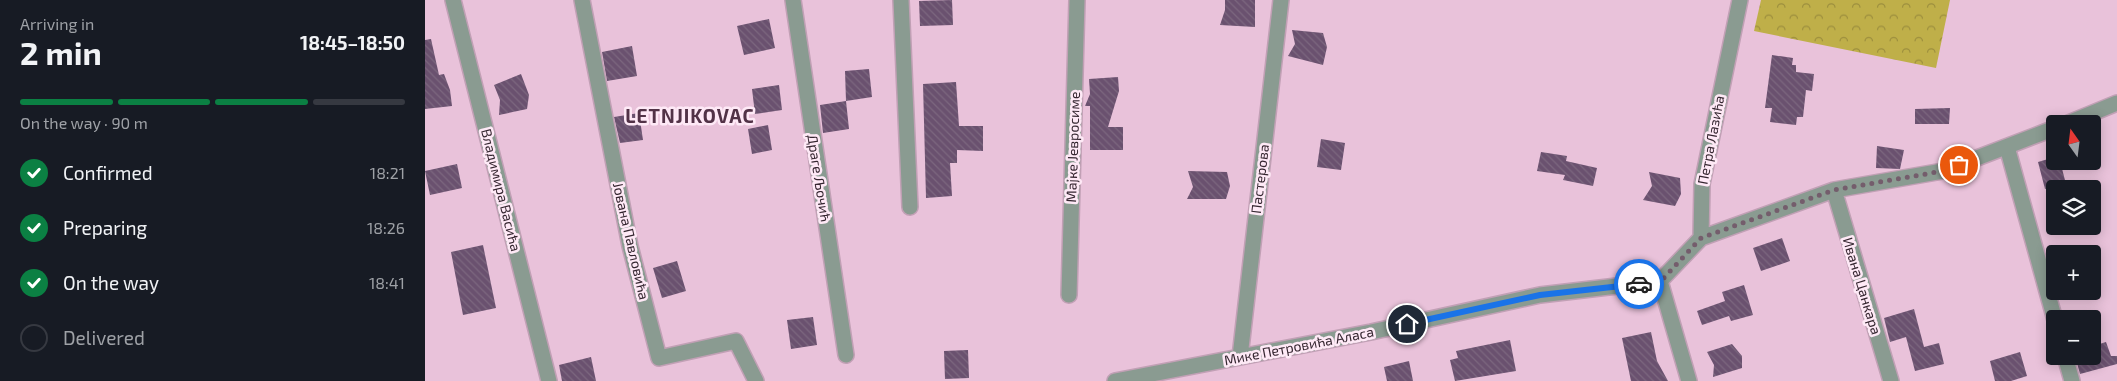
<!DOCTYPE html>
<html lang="en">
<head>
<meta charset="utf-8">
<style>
	body { margin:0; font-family:"Exo 2",sans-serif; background:#20242c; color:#f1f3f6; height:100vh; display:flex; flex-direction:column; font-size:19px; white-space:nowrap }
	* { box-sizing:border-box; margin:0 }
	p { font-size:16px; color:#9ea1a6 }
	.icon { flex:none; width:28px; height:28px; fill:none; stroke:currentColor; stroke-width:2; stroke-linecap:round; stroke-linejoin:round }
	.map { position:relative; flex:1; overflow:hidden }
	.side { display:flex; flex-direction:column; background:#171b24; width:425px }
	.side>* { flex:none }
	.needle { width:32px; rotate:346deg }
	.controls { position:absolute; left:1621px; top:115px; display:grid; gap:10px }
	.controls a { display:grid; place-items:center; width:55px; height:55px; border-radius:5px; background:#171b24; box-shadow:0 2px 12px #0003; font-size:25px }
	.pin { position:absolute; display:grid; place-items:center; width:42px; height:42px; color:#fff; margin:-21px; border:2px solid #fff; border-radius:50%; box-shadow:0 1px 5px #0007 }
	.courier { position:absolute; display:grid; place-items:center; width:50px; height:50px; margin:-25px; border:4px solid #1a73e8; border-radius:50%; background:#fff; color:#222; box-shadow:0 1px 6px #0007 }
	.summary em { font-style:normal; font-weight:700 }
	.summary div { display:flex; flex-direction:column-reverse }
	.summary { display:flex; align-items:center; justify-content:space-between; height:85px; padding:0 20px }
	h1 { font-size:32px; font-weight:700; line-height:38px }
	.bar { display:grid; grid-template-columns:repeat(4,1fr); gap:8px 5px; align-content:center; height:60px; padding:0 20px }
	.bar i { height:6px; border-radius:4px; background:#363941 }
	.bar .selected { background:#0b8043 }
	.bar p { grid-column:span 4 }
	ol { padding:0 20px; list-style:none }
	li { display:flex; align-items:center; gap:15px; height:55px }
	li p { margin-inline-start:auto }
	li .icon { padding:5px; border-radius:50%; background:#0b8043; color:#fff; stroke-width:4 }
	li:last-child { color:#9ea1a6 }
	li i { width:28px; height:28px; border:2px solid #363941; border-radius:50% }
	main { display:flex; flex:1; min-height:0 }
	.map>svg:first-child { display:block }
	.park { fill:url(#park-crowns) }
	.building { fill:url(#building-back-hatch) }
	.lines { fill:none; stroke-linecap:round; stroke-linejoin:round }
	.minor-casing { stroke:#c1a0b5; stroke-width:18 }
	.minor { stroke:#8a9b91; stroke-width:15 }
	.done { stroke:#745d6c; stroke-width:5; stroke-dasharray:0 9 }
	.route { stroke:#1a73e8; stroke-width:6 }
	.labels { text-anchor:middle; stroke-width:5; stroke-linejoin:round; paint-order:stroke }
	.street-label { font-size:14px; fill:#352630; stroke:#fee9f6 }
	.district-label { font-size:19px; font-weight:bold; letter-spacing:1px; fill:#523247; stroke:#fee9f6 }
</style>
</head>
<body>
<main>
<section class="side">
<div class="summary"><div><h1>2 min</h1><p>Arriving in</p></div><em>18:45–18:50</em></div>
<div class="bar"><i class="selected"></i><i class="selected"></i><i class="selected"></i><i></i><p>On the way · 90 m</p></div>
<ol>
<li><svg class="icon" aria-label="check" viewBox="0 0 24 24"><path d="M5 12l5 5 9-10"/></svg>Confirmed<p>18:21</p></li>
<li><svg class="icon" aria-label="check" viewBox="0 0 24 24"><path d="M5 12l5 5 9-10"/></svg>Preparing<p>18:26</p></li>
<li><svg class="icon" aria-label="check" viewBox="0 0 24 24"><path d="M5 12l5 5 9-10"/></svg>On the way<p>18:41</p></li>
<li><i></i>Delivered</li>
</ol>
</section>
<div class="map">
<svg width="1692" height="381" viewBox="0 0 1692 381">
	<defs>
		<pattern id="park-crowns" width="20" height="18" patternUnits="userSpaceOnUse" patternTransform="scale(1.25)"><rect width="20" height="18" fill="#bfaf49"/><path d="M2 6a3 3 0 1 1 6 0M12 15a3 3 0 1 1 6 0" fill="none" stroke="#9c8e3d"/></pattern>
		<pattern id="building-back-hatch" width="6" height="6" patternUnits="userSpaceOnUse" patternTransform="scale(1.25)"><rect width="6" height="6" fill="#6a516f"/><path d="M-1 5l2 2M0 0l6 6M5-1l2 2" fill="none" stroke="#7c677f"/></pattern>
	</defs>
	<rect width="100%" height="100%" fill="#e9c2da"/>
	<path class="park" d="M1336 0H1525L1511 68 1329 31Z"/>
	<path class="building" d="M527 0 528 25 495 26 494 1Z
		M800 0H830V27L795 25 800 10Z
		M344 19 350 48 319 55 312 26Z
		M867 30 898 33 902 47 898 65 863 56 870 44Z
		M6 39 14 75 19 74 25 90 27 106 0 109V40Z
		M207 46 212 76 182 81 177 52Z
		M1347 55 1368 58 1367 65H1371V72L1389 74 1387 91 1381 90 1378 117H1372L1371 125 1345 122 1347 108H1340Z
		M444 69 447 97 421 101 420 71Z
		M96 74 104 95 102 109 74 115 75 100 69 85Z
		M693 77 694 91 683 127H698V150H665V106H660L665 94 664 79Z
		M531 82 534 126H558V151L532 150V163H525L527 196 501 198 498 84Z
		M354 85 357 110 330 114 327 89Z
		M421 101 424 129 398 133 395 105Z
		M1525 108 1524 124H1490V109Z
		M214 113 218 140 195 143 189 117Z
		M343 125 347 150 327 154 323 129Z
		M896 139 920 143 916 170 892 167Z
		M1452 146 1479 150 1475 169 1451 168Z
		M1116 152 1142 156 1141 161 1172 168 1168 186 1138 180 1140 175 1112 171Z
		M1630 157V161H1635L1641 184 1620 189 1613 162Z
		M32 164 37 188 5 195 0 171Z
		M763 171 802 172 805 186 801 199H762L768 187Z
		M1224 172 1255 178 1256 194 1250 206 1218 200 1227 186Z
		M1357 238 1365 261 1336 271 1328 248Z
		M58 245 71 308 38 315 26 252Z
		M252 261 261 291 237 298 228 268Z
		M1319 285 1328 315 1306 321 1304 316 1277 325 1272 311 1300 301 1297 292Z
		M1489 309 1499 347 1514 343 1519 364 1490 371 1481 337 1465 342 1459 318Z
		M388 317 392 345 366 349 362 320Z
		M1226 332 1232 361 1243 381H1206L1197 338Z
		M1085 340 1091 371 1030 381 1025 360 1033 358 1031 351Z
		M1681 342 1686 356H1692V364L1655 374 1650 356H1668V346Z
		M1307 344 1317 356V368L1288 377 1289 365 1282 352Z
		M543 350 544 378 520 379 519 351Z
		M1595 352 1602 376 1586 381H1570L1565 361Z
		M166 357 171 381H137L134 365Z
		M984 361 988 381H962L959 367Z"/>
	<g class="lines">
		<defs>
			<path id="minor" d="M28 0 124 381
				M157 0 205 246 234 358 311 341 331 381
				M368 0 421 355
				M476 0 485 207
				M1641 124 1692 103
				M1582 147 1630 320
				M1409 190 1466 381
				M1276 238 1409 190 1518 171 1630 128
				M644 295 652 0
				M1640 356 1647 381
				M815 357 856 0
				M690 381 946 332 1115 295 1235 281
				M1264 381 1235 281 1276 238 1277 184 1315 0"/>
		</defs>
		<use href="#minor" class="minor-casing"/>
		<use href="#minor" class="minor"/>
	</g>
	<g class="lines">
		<path class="done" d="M1214 284 1235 282 1276 238 1409 190 1518 171 1534 165"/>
		<path class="route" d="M982 324 1115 295 1214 284"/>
	</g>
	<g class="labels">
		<g class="street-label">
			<text transform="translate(1286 140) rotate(-79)" y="5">Петра Лазића</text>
			<text transform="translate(648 147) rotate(-88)" y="5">Мајке Јевросиме</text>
			<text transform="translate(394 178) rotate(81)" y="5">Драге Љочић</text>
			<text transform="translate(835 179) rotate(-83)" y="5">Пастерова</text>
			<text transform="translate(76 190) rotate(76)" y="5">Владимира Васића</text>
			<text transform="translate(206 241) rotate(77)" y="5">Јована Павловића</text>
			<text transform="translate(1437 286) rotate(73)" y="5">Ивана Цанкара</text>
			<text transform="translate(874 346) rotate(-11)" y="5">Мике Петровића Аласа</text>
		</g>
		<g class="district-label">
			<text x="265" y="123">LETNJIKOVAC</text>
		</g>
	</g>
</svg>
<div class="controls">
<a><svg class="needle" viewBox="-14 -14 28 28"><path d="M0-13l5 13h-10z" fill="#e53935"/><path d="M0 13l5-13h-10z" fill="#9ea1a6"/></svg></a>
<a><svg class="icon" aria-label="layers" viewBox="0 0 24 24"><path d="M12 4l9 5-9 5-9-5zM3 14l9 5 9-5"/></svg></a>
<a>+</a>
<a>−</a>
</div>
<div class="pin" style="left:1534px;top:165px;background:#ea580c"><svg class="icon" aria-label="bag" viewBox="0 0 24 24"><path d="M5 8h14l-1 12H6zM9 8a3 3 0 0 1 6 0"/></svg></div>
<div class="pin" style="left:982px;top:324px;background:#1f2937"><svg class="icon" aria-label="home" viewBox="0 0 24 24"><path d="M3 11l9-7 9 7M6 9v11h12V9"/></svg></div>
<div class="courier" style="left:1214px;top:284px"><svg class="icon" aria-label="car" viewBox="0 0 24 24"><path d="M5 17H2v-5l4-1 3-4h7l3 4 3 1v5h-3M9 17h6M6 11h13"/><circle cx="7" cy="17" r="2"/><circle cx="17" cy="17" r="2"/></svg></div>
</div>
</main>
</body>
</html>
